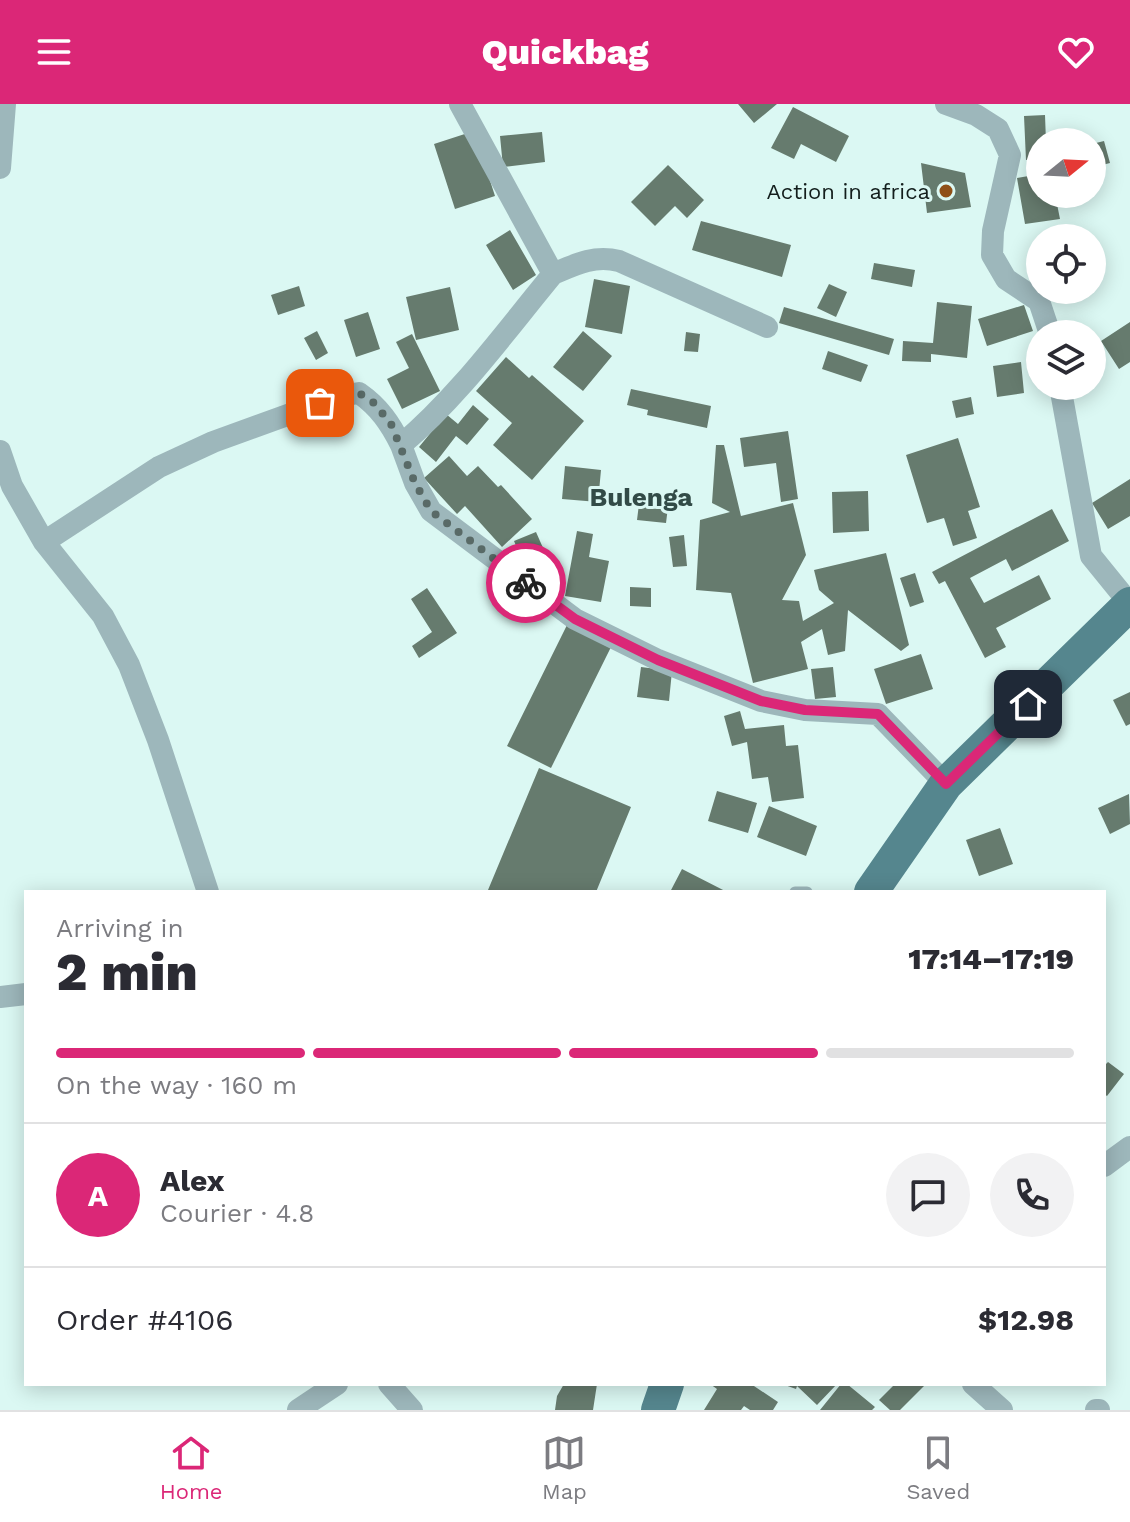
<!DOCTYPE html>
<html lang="en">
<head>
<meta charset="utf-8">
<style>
	body { margin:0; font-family:"Work Sans",sans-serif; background:#f2f2f3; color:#2b2b33; height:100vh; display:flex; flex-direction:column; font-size:30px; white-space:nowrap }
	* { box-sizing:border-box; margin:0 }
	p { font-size:26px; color:#7c7c81 }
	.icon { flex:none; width:44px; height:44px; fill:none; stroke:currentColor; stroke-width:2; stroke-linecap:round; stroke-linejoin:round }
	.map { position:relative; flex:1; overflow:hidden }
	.drawer { position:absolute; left:24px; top:786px; width:1082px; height:496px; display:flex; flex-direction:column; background:#fff; border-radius:0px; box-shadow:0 4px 20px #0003 }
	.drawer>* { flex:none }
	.needle { width:52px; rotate:72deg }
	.controls { position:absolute; left:1026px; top:24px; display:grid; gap:16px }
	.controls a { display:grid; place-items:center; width:80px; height:80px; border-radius:50%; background:#fff; box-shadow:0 4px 20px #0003; font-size:40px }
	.pin { position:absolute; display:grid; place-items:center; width:68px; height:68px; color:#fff; margin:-34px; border-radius:16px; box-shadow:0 4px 12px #0006 }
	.courier { position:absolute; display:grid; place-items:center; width:80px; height:80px; margin:-40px; border:6px solid #db2777; border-radius:50%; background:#fff; color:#222; box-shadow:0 2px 10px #0007 }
	.headline em { font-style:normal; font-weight:800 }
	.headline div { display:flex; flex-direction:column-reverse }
	.headline { display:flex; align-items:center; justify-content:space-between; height:136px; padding:0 32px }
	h1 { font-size:52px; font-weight:800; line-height:60px }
	.bar { display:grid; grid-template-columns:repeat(4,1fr); gap:12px 8px; align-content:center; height:96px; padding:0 32px }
	.bar i { height:10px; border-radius:6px; background:#e1e1e2 }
	.bar .current { background:#db2777 }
	.bar p { grid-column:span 4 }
	.line { display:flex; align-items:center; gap:20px; padding:0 32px; border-top:2px solid #e1e1e2 }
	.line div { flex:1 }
	.round { display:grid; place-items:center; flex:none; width:84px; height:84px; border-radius:42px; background:#f2f2f3 }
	header { display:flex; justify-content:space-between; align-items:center; height:104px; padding:0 32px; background:#db2777; color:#fff; font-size:36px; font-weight:800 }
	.menu { display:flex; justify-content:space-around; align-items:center; height:112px; border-top:2px solid #e1e1e2; background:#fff; font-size:22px; color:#7c7c81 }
	.menu a { display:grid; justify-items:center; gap:4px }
	.menu .current { color:#db2777 }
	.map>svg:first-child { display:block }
	.building { fill:#667b6e }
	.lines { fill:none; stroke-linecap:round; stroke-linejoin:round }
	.lane { stroke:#9db7bb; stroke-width:11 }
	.street { stroke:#9db7bb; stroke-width:22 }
	.primary { stroke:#55868e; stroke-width:34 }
	.done { stroke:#596a67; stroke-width:8; stroke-dasharray:0 14.4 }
	.route { stroke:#db2777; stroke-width:10 }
	.poi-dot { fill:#8f5018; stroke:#dbf8f3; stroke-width:3 }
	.labels { text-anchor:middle; stroke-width:6; stroke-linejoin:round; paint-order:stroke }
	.poi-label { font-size:22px; fill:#131e1c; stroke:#dbf8f3; text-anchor:end }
	.quarter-label { font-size:26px; font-weight:bold; fill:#324b47; stroke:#dbf8f3 }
</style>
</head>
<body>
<header><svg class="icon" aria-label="menu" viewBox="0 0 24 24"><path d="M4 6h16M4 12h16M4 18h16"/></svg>Quickbag<svg class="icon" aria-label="heart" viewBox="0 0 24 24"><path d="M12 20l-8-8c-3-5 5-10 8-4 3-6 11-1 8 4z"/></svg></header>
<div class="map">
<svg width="1130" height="1306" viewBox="0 0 1130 1306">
	<rect width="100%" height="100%" fill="#dbf8f3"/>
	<path class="building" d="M738 0H777L754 19Z
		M793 3 849 32 836 58 801 40 794 55 771 44Z
		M1045 11 1046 38H1040V56H1026L1024 12Z
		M474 27 495 92 455 105 434 40Z
		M542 28 545 58 503 63 500 32Z
		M1104 37 1110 59 1094 63 1092 40Z
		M921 59 965 69 971 103 927 109Z
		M668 61 704 96 687 114 675 102 655 122 631 98Z
		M1040 70V90H1055L1060 115 1025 120 1017 74Z
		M701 117 791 141 782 173 692 146Z
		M510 126 536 171 513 186 486 141Z
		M874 159 915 166 912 183 871 175Z
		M594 175 630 182 622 230 585 223Z
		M829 180 847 188 836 213 817 204Z
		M299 182 305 202 278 211 271 191Z
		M450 183 459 226 416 236 406 193Z
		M937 198 972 202 967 254 931 250V258L902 257 903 237 933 239Z
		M1024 201 1033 227 987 242 978 215Z
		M784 203 894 235 889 251 779 219Z
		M368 208 380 245 356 253 344 216Z
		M1130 218V258L1119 265 1101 237Z
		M317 227 328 249 316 256 304 234Z
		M583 227 612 252 583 287 553 263Z
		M686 228 700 230 698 248 684 247Z
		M412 230 440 287 402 305 387 275 409 264 396 238Z
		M828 247 868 261 861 278 822 265Z
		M506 253 529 274 532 271 584 317 532 376 493 341 512 319 476 287Z
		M1021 258 1024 289 997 293 993 262Z
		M631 285 711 302 707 324 647 311 648 306 627 301Z
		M971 293 974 310 956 314 952 297Z
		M473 301 489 315 467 341 456 332 436 358 419 343 446 310 458 320Z
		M788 327 798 395 781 398 776 359 744 363 740 334Z
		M958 334 980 403 968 407 977 434 953 442 944 414 927 419 906 351Z
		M716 341H724L741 412 793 399 806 451 782 496 799 497 803 517 834 499 819 486 814 466 886 449 909 541 901 547 848 506 845 547 828 551 822 525 801 538 808 565 753 579 731 489 696 486 700 416 730 408 712 399Z
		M449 352 467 372 478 362 498 383 501 381 532 415 502 443 465 402 457 410 424 374Z
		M565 362 601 366 598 398 562 395Z
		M1130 375V412L1108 425 1092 399Z
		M868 387 869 427 833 429 832 388Z
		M639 400 668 403 666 419 637 416Z
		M1052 405 1069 437 1012 467 1006 455 970 474 984 499 1039 471 1051 495 996 524 1006 543 985 554 945 477 939 480 932 468Z
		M577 427 593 430 589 453 609 457 601 498 565 492Z
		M536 428 547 453 525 463 514 437Z
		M684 431 687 462 673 463 669 433Z
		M915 469 924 498 910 503 900 474Z
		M630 483 651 484V503L630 502Z
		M427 484 457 529 419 554 412 542 432 528 411 495Z
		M569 517 613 539 551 664 507 642Z
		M921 550 933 585 886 600 874 565Z
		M641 563 672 567 669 597 637 593Z
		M833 563 836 593 815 595 811 565Z
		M1130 588V620L1126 622 1113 596Z
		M740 607 745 625 784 621 786 642 798 641 804 694 772 698 768 673 752 675 747 638 732 642 724 612Z
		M539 664 631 703 596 788 488 786Z
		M717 687 757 699 748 729 708 717Z
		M1129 690 1130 720 1110 730 1098 704Z
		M769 702 817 722 806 752 757 733Z
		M1000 724 1013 760 979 772 966 736Z
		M682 765 727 788H670Z
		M1108 958 1124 970 1107 992 1104 990V962Z
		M564 1280H597L593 1306H555L557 1292Z
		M710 1280H751L778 1298 773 1306H750L744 1302 741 1306H704L717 1285Z
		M782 1280H837L817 1301 797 1282 796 1285Z
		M841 1280H847L875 1303 872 1306H820Z
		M895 1280H926L900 1306H890L879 1296Z"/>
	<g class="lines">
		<path class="lane" d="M795 788H807"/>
		<path class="street" d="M460 0 553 170
			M946 0 976 11 998 25 1010 51 993 127 992 151 1006 175 1039 197 1050 230
			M0 64 5 0
			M767 223 619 157C594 151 576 160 553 170 505 228 459 292 401 341L415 379 431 407 575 515 658 556 761 597 805 606 878 610 946 680
			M1060 282 1091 452 1130 500
			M0 347 12 382 44 438 103 512 129 561 158 636 208 788
			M44 438 159 363 213 338 340 292 359 289C379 303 390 319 401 341
			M0 893 26 890
			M1104 1062 1130 1043
			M389 1280 412 1306
			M973 1280 1002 1306
			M298 1306 337 1280
			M1096 1306H1099"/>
		<path class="primary" d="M871 788 946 680 1130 500
			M658 1306 667 1280"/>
	</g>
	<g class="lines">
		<path class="done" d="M320 299 340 292 359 289 374 299 391 320 415 379 431 407 526 479"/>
		<path class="route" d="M526 479 575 515 658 556 761 597 805 606 878 610 946 680 1028 600"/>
	</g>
	<circle class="poi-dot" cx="946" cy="87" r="8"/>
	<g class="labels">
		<g class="poi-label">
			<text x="930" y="95">Action in africa</text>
		</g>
		<g class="quarter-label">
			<text x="641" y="402">Bulenga</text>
		</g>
	</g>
</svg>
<div class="controls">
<a><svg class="needle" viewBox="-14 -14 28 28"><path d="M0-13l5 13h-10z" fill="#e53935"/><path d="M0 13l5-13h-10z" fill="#7c7c81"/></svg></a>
<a><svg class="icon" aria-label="locate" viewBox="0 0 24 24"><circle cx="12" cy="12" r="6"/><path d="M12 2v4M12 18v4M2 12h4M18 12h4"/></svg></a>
<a><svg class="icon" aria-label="layers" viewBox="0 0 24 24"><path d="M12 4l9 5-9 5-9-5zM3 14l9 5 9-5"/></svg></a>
</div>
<div class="pin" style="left:320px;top:299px;background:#ea580c"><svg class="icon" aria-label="bag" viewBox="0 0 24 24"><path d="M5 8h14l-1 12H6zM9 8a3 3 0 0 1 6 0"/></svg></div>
<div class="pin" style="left:1028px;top:600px;background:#1f2937"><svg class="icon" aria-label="home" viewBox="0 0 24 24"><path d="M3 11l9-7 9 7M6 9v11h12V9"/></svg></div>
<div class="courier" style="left:526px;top:479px"><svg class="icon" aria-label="bike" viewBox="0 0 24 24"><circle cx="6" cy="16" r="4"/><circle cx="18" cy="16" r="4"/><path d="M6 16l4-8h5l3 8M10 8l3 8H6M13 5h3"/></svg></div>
<section class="drawer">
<div class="headline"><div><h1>2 min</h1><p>Arriving in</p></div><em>17:14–17:19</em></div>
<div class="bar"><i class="current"></i><i class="current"></i><i class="current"></i><i></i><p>On the way · 160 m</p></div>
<div class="line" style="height:144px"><b class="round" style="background:#db2777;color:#fff">A</b><div><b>Alex</b><p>Courier · 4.8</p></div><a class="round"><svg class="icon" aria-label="chat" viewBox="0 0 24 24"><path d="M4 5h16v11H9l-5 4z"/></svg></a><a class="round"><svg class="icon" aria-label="phone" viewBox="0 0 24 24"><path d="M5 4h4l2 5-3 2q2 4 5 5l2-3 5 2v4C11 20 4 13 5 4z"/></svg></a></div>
<div class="line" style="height:104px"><div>Order #4106</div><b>$12.98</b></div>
</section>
</div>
<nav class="menu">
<a class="current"><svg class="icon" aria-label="home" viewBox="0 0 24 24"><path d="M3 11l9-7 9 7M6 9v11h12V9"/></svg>Home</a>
<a><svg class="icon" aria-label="map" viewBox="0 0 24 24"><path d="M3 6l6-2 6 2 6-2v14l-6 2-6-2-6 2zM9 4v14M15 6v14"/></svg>Map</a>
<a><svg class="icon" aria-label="saved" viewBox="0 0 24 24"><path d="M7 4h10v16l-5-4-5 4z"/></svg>Saved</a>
</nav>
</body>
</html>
